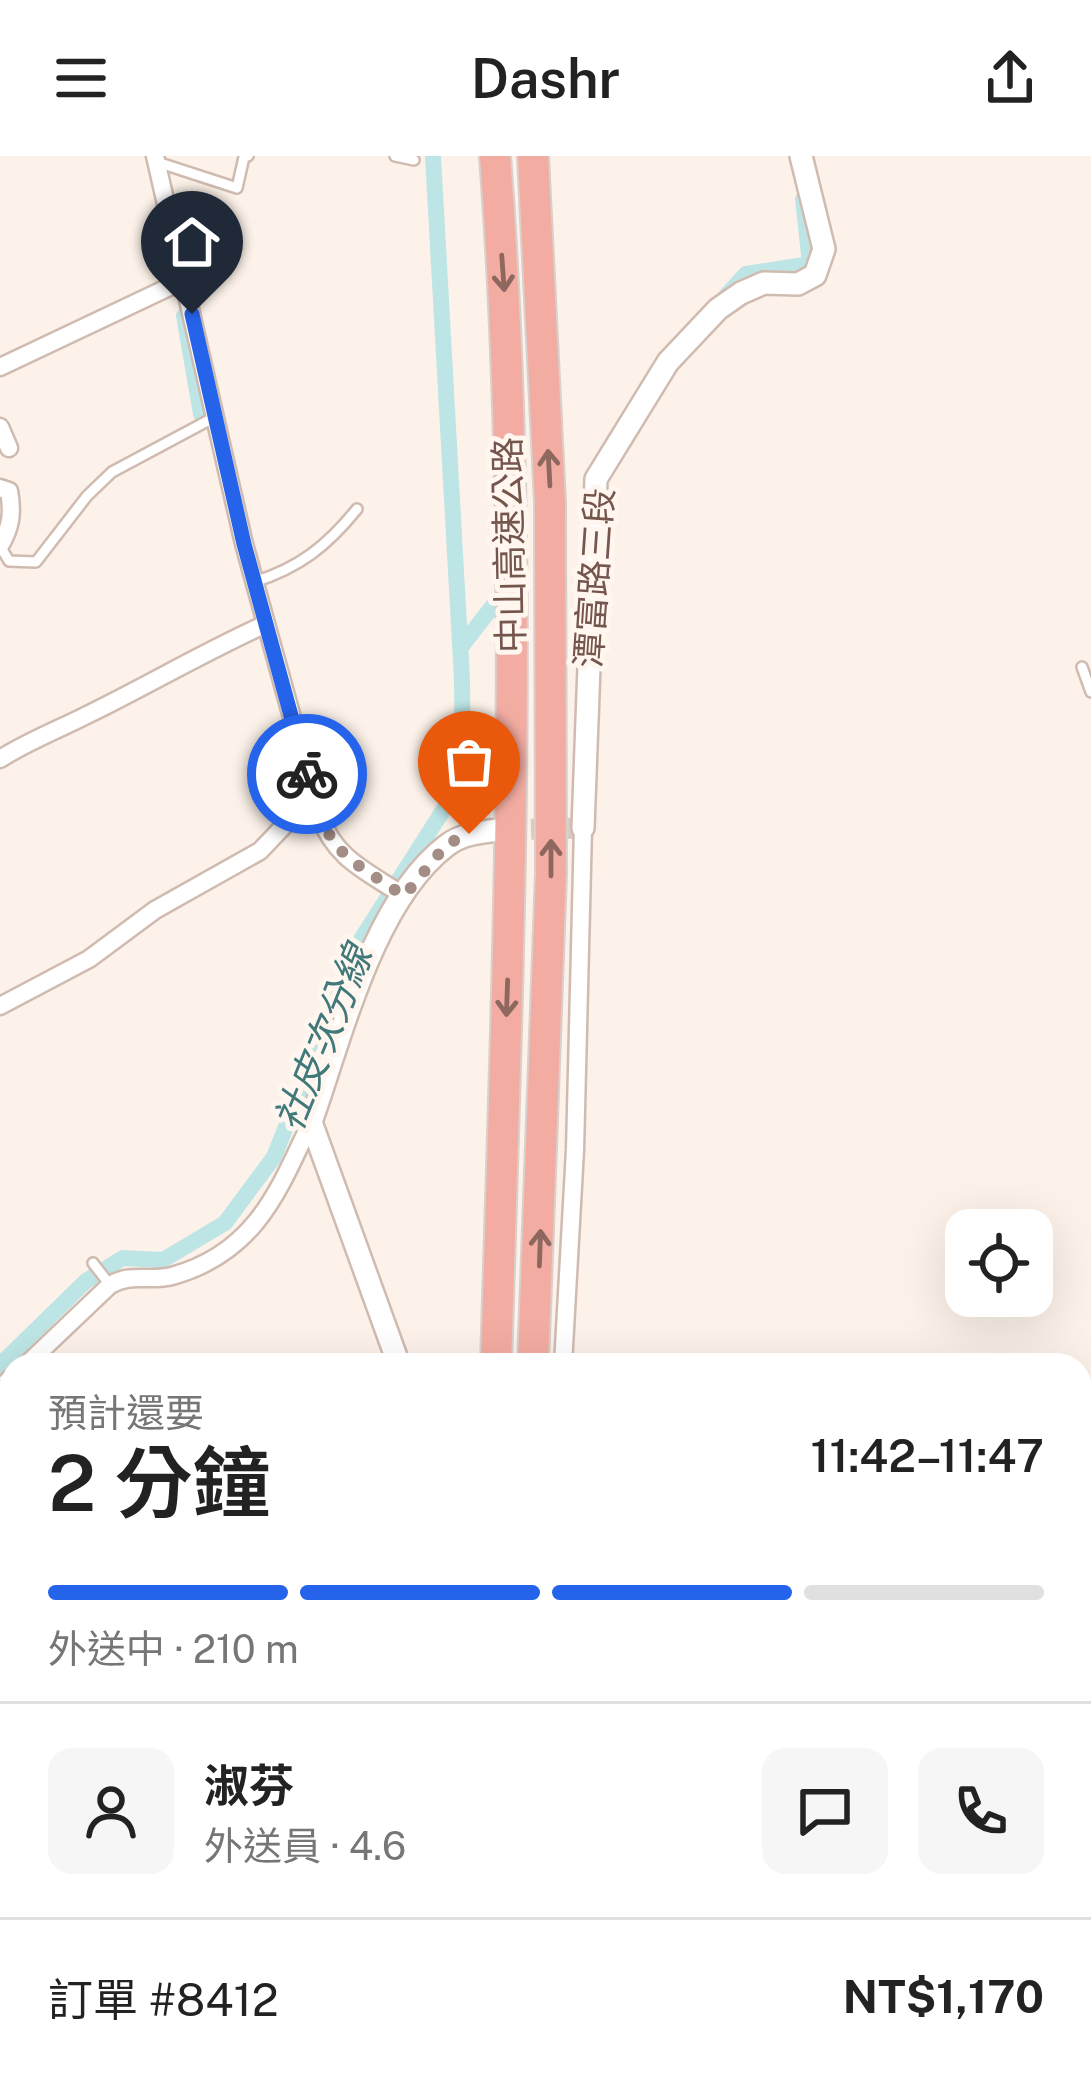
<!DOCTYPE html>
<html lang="zh-TW">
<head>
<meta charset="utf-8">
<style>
	body { margin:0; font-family:"Public Sans","Noto Sans TC",sans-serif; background:#f6f6f6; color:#222; height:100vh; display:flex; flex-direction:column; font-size:45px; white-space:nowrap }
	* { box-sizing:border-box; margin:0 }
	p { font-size:39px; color:#767676 }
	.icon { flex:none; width:66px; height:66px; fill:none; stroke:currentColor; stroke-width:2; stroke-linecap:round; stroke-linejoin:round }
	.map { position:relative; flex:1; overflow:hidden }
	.details { position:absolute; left:0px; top:1197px; width:1092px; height:747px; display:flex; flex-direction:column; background:#fff; border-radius:36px 36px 0 0; box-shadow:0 12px 48px #0002 }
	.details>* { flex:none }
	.controls { position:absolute; left:945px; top:1053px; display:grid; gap:24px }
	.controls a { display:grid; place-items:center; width:108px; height:108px; border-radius:24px; background:#fff; box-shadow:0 12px 48px #0002; font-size:60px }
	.pin { position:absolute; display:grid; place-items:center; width:102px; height:102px; color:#fff; margin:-123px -51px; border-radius:50% 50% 50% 0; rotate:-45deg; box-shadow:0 0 12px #0007 }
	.pin .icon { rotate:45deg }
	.courier { position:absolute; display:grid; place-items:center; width:120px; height:120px; margin:-60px; border:9px solid #2563eb; border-radius:50%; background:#fff; color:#222; box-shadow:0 3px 15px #0007 }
	.summary em { font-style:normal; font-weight:600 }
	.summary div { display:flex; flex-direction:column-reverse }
	.summary { display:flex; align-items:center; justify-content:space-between; height:204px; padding:0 48px }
	h1 { font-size:78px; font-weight:600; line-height:90px }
	.bar { display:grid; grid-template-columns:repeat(4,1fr); gap:18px 12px; align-content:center; height:144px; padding:0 48px }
	.bar i { height:15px; border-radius:9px; background:#e0e0e0 }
	.bar .active { background:#2563eb }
	.bar p { grid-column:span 4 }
	.line { display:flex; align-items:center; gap:30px; padding:0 48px; border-top:3px solid #e0e0e0 }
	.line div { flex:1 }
	.round { display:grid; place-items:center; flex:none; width:126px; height:126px; border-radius:24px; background:#f6f6f6 }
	header { display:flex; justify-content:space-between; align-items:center; height:156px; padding:0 48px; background:#fff; font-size:54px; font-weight:600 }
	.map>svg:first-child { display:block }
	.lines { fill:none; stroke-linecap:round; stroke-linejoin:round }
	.canal { stroke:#bde5e5; stroke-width:16 }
	.tertiary-tunnel { stroke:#dacbc2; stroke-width:21; stroke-dasharray:21 10; stroke-linecap:butt }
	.service-casing { stroke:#d0bbb1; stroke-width:14 }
	.minor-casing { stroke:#d0bbb1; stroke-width:21 }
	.tertiary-casing { stroke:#d0bbb1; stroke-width:26 }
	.motorway-casing { stroke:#d8d0cd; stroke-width:34 }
	.service { stroke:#fff; stroke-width:9 }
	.minor { stroke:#fff; stroke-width:16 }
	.tertiary { stroke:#fff; stroke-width:21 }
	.motorway { stroke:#f3aca2; stroke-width:30 }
	.oneway { stroke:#8e675e }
	.done { stroke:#a48d84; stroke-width:12; stroke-dasharray:0 21.6 }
	.route { stroke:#2563eb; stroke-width:15 }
	.labels { text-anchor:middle; stroke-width:10; stroke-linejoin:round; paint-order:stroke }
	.street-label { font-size:36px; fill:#75564d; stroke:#fef6ef }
	.water-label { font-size:39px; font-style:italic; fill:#41787a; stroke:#fef6ef }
</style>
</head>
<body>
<header><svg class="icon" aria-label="menu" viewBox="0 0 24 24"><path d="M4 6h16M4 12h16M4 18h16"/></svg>Dashr<svg class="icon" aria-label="share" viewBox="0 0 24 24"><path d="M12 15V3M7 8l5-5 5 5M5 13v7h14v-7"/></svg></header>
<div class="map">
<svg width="1091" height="1943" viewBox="0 0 1091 1943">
	<rect width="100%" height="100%" fill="#fcf2e9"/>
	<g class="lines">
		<path class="canal" d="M726 140 746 118 810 108 803 43
			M184 160 201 258
			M461 491 492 451
			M0 1209 86 1125 123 1102 163 1104 225 1067 274 1001 360 785 463 623 462 524 433 0
			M1080 1913 1091 1903
			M1051 1943 1057 1932"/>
		<path class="tertiary-tunnel" d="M500 674 583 672"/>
		<defs>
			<path id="service" d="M395 0 414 4
				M157 6 237 32 244 1 248 0
				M0 390 9 405 36 406 87 340 112 316 213 262
				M254 426C299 412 327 390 357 353
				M1082 511 1091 536
				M93 1107 110 1129
				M0 1326 12 1356
				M912 1932 936 1943
				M801 1942 802 1943"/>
			<path id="minor" d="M155 0 244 388 319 659C336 704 365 714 404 740
				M0 211 184 124
				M0 271 9 292
				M0 332 9 335C13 357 11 371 0 390
				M0 603C30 584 60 573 91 557 150 528 206 495 266 468
				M0 850 89 803 155 754 260 695 298 655 316 649
				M26 1209 110 1129C132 1116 150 1126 172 1120 255 1097 278 1036 311 966
				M563 1209 575 994 583 672
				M0 1232 12 1221
				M1080 1361 1091 1357
				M1080 1881 1091 1876
				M567 1941 599 1932
				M374 1943 375 1932"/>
			<path id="tertiary" d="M583 672 596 323 668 206 718 153 741 137 764 127 798 128 815 119 824 93 801 0
				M399 1209 311 966C341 882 373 746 446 690 461 678 480 676 499 674
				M565 1932 567 1943"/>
			<path id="motorway" d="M495 0C525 402 508 806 496 1209
				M533 0 550 346 551 717 533 1209
				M413 1943 415 1932
				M454 1943 456 1932"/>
		</defs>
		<use href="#service" class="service-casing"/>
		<use href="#minor" class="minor-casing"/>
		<use href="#tertiary" class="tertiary-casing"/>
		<use href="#motorway" class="motorway-casing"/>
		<use href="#service" class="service"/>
		<use href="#minor" class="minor"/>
		<use href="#tertiary" class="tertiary"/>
		<use href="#motorway" class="motorway"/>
	</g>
	<defs><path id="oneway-shaft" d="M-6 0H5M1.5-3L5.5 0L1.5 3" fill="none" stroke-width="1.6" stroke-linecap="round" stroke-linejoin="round" transform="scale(3)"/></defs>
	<g class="oneway">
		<use href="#oneway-shaft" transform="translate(503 117) rotate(86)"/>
		<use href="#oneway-shaft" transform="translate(549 312) rotate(-93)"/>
		<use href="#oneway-shaft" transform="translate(551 702) rotate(-90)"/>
		<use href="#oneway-shaft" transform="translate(507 842) rotate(92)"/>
		<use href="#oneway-shaft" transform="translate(540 1092) rotate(-88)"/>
	</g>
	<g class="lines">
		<path class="done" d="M307 618C330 698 337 695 404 740L447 688 469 678"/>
		<path class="route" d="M192 158 244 388 307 618"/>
	</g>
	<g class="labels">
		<g class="street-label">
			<text transform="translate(509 389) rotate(-91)" y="13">中山高速公路</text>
			<text transform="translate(594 422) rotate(-86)" y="13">潭富路三段</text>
		</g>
		<g class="water-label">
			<text transform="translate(323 882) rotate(-68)" y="14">社皮次分線</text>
		</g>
	</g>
</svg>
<div class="controls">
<a><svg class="icon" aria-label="locate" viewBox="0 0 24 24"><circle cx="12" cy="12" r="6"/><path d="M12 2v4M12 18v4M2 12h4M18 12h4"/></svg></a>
</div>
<div class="pin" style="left:469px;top:678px;background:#ea580c"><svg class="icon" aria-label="bag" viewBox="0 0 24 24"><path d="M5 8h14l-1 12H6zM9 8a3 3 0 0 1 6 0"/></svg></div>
<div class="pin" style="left:192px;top:158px;background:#1f2937"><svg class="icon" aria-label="home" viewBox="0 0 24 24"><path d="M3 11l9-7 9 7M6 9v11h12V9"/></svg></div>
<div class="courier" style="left:307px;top:618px"><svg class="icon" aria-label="bike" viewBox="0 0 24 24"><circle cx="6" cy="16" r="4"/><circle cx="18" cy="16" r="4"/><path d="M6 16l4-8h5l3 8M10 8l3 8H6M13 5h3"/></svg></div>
<section class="details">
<div class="summary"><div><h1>2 分鐘</h1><p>預計還要</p></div><em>11:42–11:47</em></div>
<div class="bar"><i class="active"></i><i class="active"></i><i class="active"></i><i></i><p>外送中 · 210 m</p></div>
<div class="line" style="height:216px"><a class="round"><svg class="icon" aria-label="person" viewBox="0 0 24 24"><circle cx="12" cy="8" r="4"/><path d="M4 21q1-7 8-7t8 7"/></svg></a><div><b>淑芬</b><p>外送員 · 4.6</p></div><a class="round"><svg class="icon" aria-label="chat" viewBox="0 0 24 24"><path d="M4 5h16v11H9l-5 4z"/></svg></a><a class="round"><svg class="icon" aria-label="phone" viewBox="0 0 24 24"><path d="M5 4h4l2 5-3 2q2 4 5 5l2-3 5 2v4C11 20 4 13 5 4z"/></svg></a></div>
<div class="line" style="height:156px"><div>訂單 #8412</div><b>NT$1,170</b></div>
</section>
</div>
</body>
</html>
